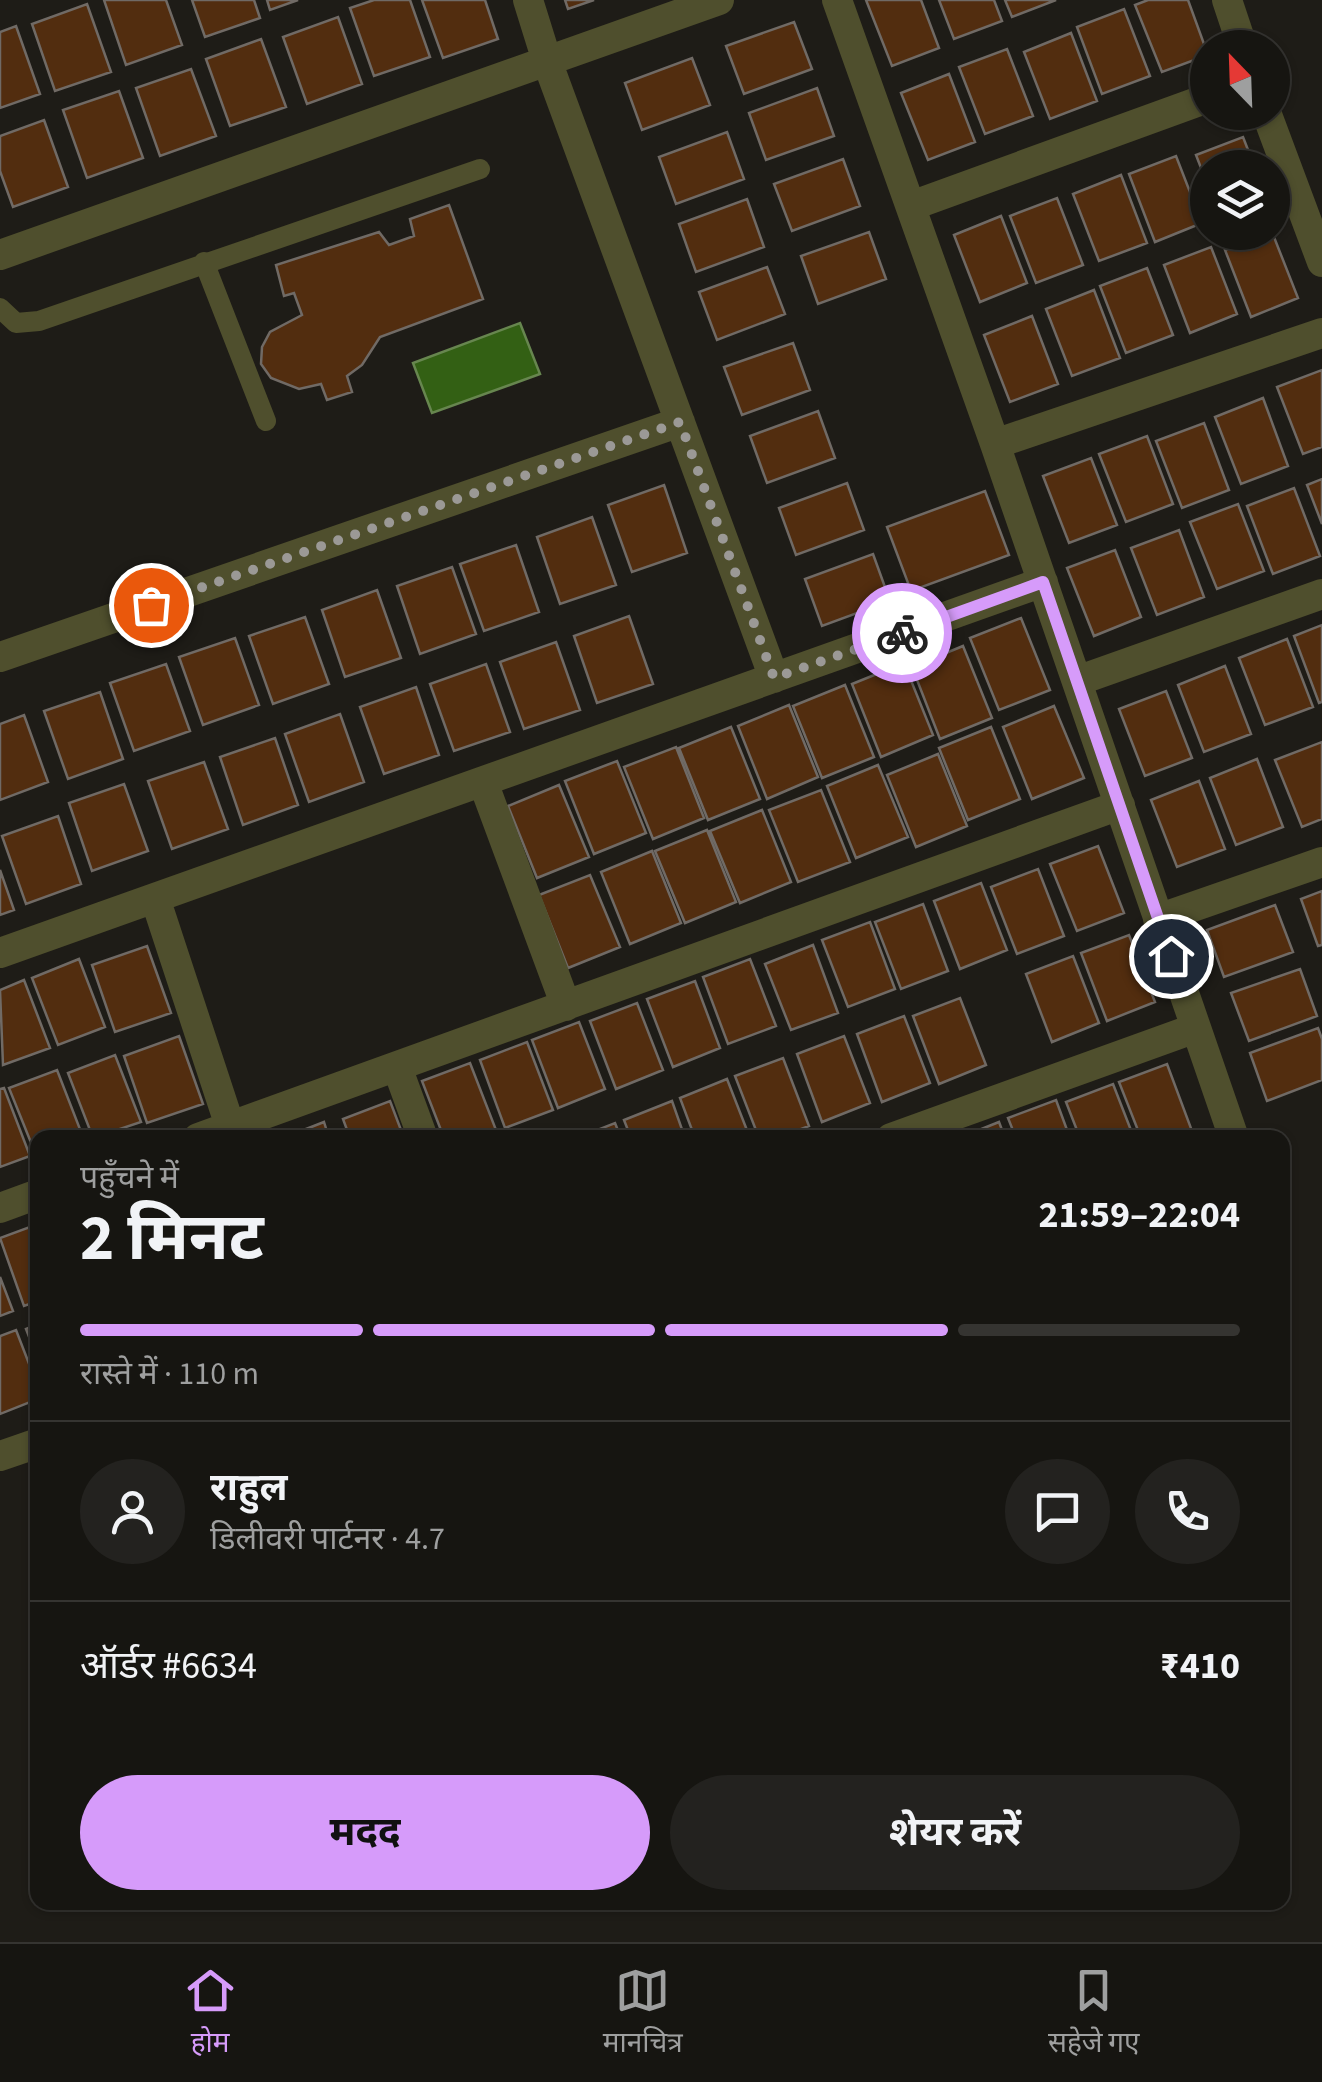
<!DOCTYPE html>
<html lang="hi">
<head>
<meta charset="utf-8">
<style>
	body { margin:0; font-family:"Source Sans 3","Noto Sans Devanagari",sans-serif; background:#23221f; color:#f1f3f6; height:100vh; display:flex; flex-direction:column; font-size:38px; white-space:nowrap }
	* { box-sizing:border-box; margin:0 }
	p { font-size:32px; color:#9e9f9f }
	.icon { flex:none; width:55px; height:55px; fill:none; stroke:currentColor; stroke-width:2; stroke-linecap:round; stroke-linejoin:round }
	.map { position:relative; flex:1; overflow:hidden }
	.side { position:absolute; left:30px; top:1130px; width:1260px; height:780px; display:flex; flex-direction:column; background:#161511; border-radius:20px; box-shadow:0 2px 8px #0004,0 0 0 2px #353431 }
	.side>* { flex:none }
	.needle { width:65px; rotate:337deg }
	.fabs { position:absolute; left:1190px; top:30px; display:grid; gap:20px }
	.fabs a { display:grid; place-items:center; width:100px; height:100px; border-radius:50%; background:#161511; box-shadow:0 2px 8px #0004,0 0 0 2px #353431; font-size:50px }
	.pin { position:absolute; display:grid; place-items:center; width:85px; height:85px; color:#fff; margin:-42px; border:5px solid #fff; border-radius:50%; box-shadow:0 2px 10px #0007 }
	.courier { position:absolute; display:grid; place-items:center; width:100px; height:100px; margin:-50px; border:8px solid #d69bfa; border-radius:50%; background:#fff; color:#222; box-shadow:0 2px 12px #0007 }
	.headline em { font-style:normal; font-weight:700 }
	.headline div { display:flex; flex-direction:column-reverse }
	.headline { display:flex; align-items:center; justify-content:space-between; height:170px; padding:0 50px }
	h1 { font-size:65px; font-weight:700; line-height:75px }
	.bar { display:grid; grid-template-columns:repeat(4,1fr); gap:15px 10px; align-content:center; height:120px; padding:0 50px }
	.bar i { height:12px; border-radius:8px; background:#353431 }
	.bar .selected { background:#d69bfa }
	.bar p { grid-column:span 4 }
	.line { display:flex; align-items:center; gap:25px; padding:0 50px; border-top:2px solid #353431 }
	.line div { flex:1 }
	.round { display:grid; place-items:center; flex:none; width:105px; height:105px; border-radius:52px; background:#23221f }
	.action { display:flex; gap:20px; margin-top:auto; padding:20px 50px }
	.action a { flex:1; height:115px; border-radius:60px; background:#d69bfa; color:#111; font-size:40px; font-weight:700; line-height:115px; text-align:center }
	.action a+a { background:#23221f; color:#f1f3f6 }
	.tabs { display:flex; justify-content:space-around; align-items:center; height:140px; border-top:2px solid #353431; background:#161511; font-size:28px; color:#9e9f9f }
	.tabs a { display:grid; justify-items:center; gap:5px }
	.tabs .selected { color:#d69bfa }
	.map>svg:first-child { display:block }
	.water { fill:#336014; stroke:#67864f; stroke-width:2.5 }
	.building { fill:#522d0f; stroke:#706a65; stroke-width:2.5 }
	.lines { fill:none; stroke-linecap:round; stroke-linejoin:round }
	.lane { stroke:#4f4f2d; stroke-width:20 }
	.street { stroke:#4f4f2d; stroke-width:30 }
	.done { stroke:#9b9996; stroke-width:10; stroke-dasharray:0 18 }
	.route { stroke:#d69bfa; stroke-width:12 }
</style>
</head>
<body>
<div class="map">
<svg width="1322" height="1942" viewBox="0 0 1322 1942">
	<rect width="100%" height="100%" fill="#1e1c17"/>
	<path class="water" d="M520 323 540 374 432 413 413 363Z"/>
	<path class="building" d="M104 0H166L182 45 126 65Z
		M192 0H254L260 18 205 37Z
		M267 0H298L270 10Z
		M374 0H410L430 57 374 76 350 8Z
		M422 0H485L498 39 443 58Z
		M565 0H594L568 9Z
		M866 0H921L939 48 892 66Z
		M939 0H994L1002 21 954 39Z
		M1005 0H1056L1012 17Z
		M1148 0H1188L1208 55 1162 72 1135 5Z
		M87 4 111 72 55 91 32 24Z
		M1124 9 1150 76 1102 94 1077 27Z
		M338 17 362 84 307 104 283 37Z
		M794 22 812 69 744 94 726 46Z
		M16 26 40 94 0 108V32Z
		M1071 33 1097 101 1050 119 1024 52Z
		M261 39 286 107 230 126 206 59Z
		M1007 49 1033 116 985 134 959 67Z
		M692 58 710 105 642 130 625 83Z
		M191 69 216 136 160 156 136 88Z
		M949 74 975 142 928 160 901 93Z
		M817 88 834 136 766 160 749 113Z
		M119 91 143 158 87 178 63 110Z
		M44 120 68 187 13 207 0 171V136Z
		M727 132 744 179 676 204 659 157Z
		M1243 137 1255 168H1208V186L1196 155Z
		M1176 156 1202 223 1155 242 1129 174Z
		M843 159 860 206 792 231 774 184Z
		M1121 175 1147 243 1099 261 1073 194Z
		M1057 198 1083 265 1036 283 1010 216Z
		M747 199 764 247 696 272 679 224Z
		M449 205 483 299 380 337 362 365 347 376 352 392 327 400 321 384 299 389 271 378 261 364 262 347 270 332 302 315 294 293 284 296 276 265 379 232 389 245 414 236 410 219Z
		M1001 216 1027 283 980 302 954 235Z
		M869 232 886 279 818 304 801 256Z
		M1272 232 1298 298 1251 317 1225 250Z
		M1211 247 1237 314 1190 333 1164 265Z
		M767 267 785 314 717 340 699 292Z
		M1147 268 1173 335 1126 353 1100 286Z
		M1094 290 1120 358 1072 376 1046 309Z
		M1032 316 1058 384 1010 402 984 335Z
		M793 343 810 390 742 415 724 367Z
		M1322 370V447L1303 454 1277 387Z
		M1263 398 1288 466 1241 484 1215 417Z
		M818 411 835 458 767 483 750 436Z
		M1204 423 1229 490 1182 508 1156 441Z
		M1147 436 1173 504 1126 522 1099 454Z
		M1091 458 1117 525 1069 543 1043 476Z
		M1322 479V524L1307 485Z
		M847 483 864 530 796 555 779 508Z
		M664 485 687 553 632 572 608 505Z
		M1294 488 1320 556 1273 574 1247 506Z
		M985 491 1009 555 911 591 887 527Z
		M1238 504 1264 571 1217 589 1190 522Z
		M592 517 616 585 560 604 537 537Z
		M1179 530 1204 597 1157 615 1131 548Z
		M516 545 539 612 484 631 460 564Z
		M1115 550 1141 617 1094 636 1067 568Z
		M873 554 890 601 822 626 805 579Z
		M452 567 476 634 420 654 397 586Z
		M377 590 401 658 345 677 322 610Z
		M629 616 653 684 597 703 574 636Z
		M305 617 329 684 273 704 249 636Z
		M1021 618 1050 690 999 710 970 638Z
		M1322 625V702L1319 703 1294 636Z
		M235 638 259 705 203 725 179 657Z
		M1287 639 1313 707 1265 725 1239 658Z
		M556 642 580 710 524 729 500 662Z
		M963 646 992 718 940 739 912 667Z
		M904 663 933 735 881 757 852 684Z
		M166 664 190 731 134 751 110 683Z
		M486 664 510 732 454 751 430 684Z
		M1225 666 1251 734 1204 752 1178 685Z
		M845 685 874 757 822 778 793 706Z
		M416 687 439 755 384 774 360 707Z
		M1166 691 1192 758 1145 776 1119 709Z
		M100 692 123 759 68 779 44 711Z
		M789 705 818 777 767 799 738 726Z
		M1054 706 1084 778 1032 799 1003 727Z
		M340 714 364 782 309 802 285 734Z
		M24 715 48 782 0 800V724Z
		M731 727 760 799 708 820 679 748Z
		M991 727 1020 799 968 820 939 748Z
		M275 738 298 805 243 825 220 757Z
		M1322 742V819L1302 827 1275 760Z
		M676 747 704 818 653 839 624 767Z
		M938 754 967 826 916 847 887 775Z
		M1257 759 1283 827 1236 845 1210 778Z
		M617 761 646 833 594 854 565 781Z
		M204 762 228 829 172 849 148 781Z
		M878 765 908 837 856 858 827 786Z
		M1199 781 1225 849 1177 867 1151 800Z
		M124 784 148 851 92 871 69 803Z
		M559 785 589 857 537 878 508 806Z
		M821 790 850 862 798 882 769 810Z
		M762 810 791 882 740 903 710 831Z
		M58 816 81 884 26 904 2 836Z
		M707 830 736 902 685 923 655 851Z
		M1098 846 1124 913 1077 931 1050 864Z
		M652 851 681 923 630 944 601 872Z
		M1038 869 1064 936 1017 954 991 887Z
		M0 870 14 910 0 915Z
		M590 875 620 947 568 968 539 895Z
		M981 883 1007 950 960 969 934 901Z
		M1322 891V945L1318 946 1301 899Z
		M923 904 948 971 901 989 875 922Z
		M1275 905 1293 952 1224 977 1207 930Z
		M870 922 895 989 848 1007 822 940Z
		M1129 935 1155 1002 1107 1021 1081 953Z
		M813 945 838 1013 791 1030 765 964Z
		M147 946 171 1013 115 1032 92 965Z
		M1073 956 1099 1023 1052 1042 1026 974Z
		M79 959 105 1027 58 1045 32 978Z
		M750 959 776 1026 728 1044 703 977Z
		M1300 969 1317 1016 1249 1041 1231 993Z
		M24 980 50 1048 3 1065 0 990Z
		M695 981 720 1048 673 1067 647 999Z
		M960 998 986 1065 939 1084 913 1016Z
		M637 1003 663 1070 616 1089 590 1021Z
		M904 1016 930 1083 882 1102 857 1034Z
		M579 1022 605 1089 558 1108 532 1040Z
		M1318 1028 1322 1039V1080L1267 1101 1250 1053Z
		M179 1036 203 1104 147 1123 124 1056Z
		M844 1036 870 1103 822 1122 797 1054Z
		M527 1042 553 1110 505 1128 480 1060Z
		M115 1055 141 1122 93 1138 68 1073Z
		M783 1058 809 1126 778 1138H759L735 1076Z
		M470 1063 496 1130 476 1138H444L422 1081Z
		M1167 1064 1192 1131 1176 1138H1141L1119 1082Z
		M57 1070 83 1137 38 1138 36 1155 9 1088Z
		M727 1079 750 1138H695L680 1098Z
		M1113 1084 1134 1138H1080L1066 1102Z
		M4 1088 30 1156 0 1167V1089Z
		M1056 1100 1070 1138H1016L1008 1118Z
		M390 1101 404 1138H350L343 1119Z
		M672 1101 685 1138H631L624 1120Z
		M324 1122 329 1138H283Z
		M999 1122 1005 1138H959Z
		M615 1123 621 1138H577Z
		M38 1224V1301L24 1306 0 1238Z
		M0 1277 13 1311 0 1316Z
		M38 1324V1360L26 1329Z
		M16 1330 38 1387V1399L0 1414V1336Z"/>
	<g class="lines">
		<path class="lane" d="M204 262 266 421
			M0 308 16 323 39 321 480 169"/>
		<path class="street" d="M528 0 547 61 774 678
			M837 0 995 444 1234 1138
			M1227 0 1243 48
			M1266 112 1322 262
			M911 206 1208 98
			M0 255 719 0
			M995 444 1322 333
			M0 657 680 422
			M1077 681 1322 594
			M483 782 566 1006
			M155 898 230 1126
			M1158 919 1322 862
			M0 953 1043 582
			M397 1067 423 1138
			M198 1138 1120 805
			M891 1138 1196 1028
			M0 1208 38 1194
			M0 1456 38 1443"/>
	</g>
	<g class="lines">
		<path class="done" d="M151 605 680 422 774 678 902 633"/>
		<path class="route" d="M902 633 1043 582 1171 956"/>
	</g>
</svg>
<div class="fabs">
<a><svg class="needle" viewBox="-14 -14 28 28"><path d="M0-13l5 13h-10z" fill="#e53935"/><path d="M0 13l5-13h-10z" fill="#9e9f9f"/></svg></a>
<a><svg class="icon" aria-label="layers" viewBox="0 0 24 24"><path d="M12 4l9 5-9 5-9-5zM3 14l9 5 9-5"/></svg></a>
</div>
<div class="pin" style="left:151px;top:605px;background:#ea580c"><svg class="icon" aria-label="bag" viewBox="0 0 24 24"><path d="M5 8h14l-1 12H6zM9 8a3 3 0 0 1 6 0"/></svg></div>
<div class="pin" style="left:1171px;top:956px;background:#1f2937"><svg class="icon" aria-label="home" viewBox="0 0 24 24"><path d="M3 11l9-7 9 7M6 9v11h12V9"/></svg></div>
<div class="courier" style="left:902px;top:633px"><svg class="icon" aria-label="bike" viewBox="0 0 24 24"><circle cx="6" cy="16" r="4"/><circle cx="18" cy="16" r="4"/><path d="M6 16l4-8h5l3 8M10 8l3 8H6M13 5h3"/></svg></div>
<section class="side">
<div class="headline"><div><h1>2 मिनट</h1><p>पहुँचने में</p></div><em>21:59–22:04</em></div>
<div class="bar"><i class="selected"></i><i class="selected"></i><i class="selected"></i><i></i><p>रास्ते में · 110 m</p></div>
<div class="line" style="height:180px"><a class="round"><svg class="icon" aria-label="person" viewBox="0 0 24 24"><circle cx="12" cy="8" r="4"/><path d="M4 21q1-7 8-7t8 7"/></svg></a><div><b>राहुल</b><p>डिलीवरी पार्टनर · 4.7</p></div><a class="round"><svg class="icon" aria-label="chat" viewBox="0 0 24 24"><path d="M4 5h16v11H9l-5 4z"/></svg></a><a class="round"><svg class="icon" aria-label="phone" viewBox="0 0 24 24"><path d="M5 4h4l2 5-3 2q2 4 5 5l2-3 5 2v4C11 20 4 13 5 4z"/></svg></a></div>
<div class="line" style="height:130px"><div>ऑर्डर #6634</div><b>₹410</b></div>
<div class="action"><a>मदद</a><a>शेयर करें</a></div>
</section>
</div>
<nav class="tabs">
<a class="selected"><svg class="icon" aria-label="home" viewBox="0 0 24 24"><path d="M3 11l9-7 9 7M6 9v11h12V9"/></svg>होम</a>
<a><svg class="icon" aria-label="map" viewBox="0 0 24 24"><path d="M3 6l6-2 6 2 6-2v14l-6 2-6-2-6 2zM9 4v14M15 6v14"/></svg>मानचित्र</a>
<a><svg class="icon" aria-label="saved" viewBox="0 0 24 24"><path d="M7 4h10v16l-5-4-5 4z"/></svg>सहेजे गए</a>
</nav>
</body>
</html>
